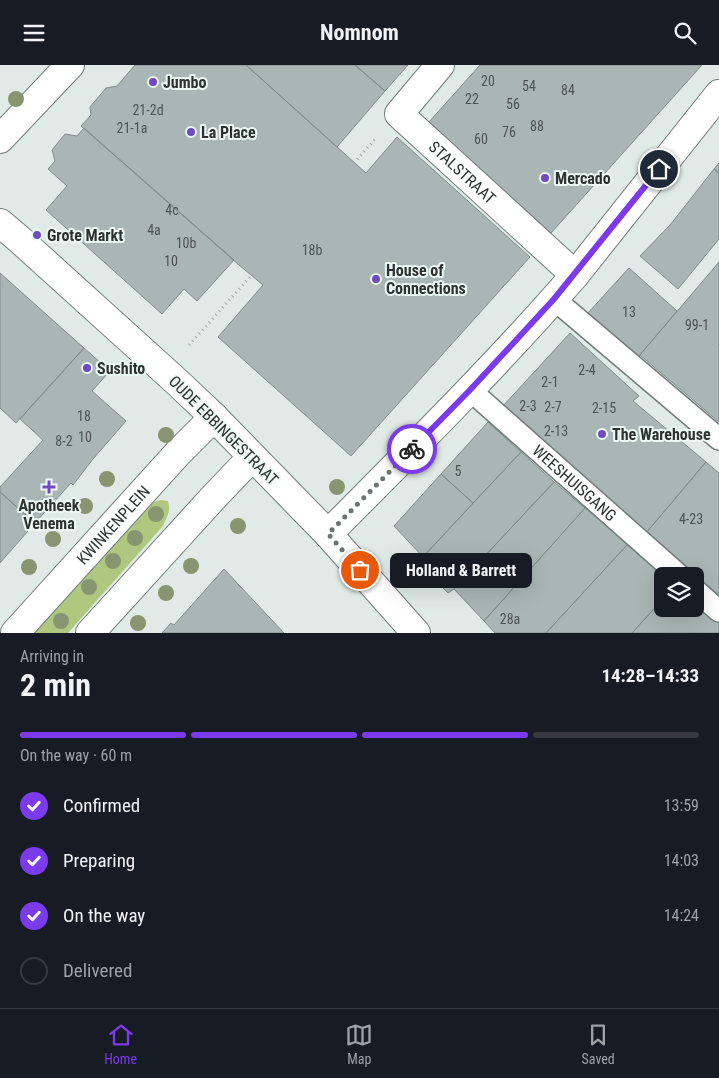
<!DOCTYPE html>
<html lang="en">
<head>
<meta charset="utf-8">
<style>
	body { margin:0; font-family:"Roboto Condensed",sans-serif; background:#20242c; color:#f1f3f6; height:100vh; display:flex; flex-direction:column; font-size:19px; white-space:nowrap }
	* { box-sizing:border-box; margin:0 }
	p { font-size:16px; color:#9ea1a6 }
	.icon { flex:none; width:28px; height:28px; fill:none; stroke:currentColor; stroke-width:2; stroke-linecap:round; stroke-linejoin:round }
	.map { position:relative; height:568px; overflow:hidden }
	.panel { display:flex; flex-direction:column; background:#171b24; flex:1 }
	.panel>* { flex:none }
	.buttons { position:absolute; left:654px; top:502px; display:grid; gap:10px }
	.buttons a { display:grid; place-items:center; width:50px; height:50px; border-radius:8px; background:#171b24; box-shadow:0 5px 20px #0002; font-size:25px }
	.pin { position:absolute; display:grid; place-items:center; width:42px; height:42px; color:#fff; margin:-21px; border:2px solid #fff; border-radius:50%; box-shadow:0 1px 5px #0007 }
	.courier { position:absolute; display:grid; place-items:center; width:50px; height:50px; margin:-25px; border:4px solid #7c3aed; border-radius:50%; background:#fff; color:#222; box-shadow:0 1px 6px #0007 }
	.bubble { position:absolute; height:35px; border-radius:8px; background:#171b24; box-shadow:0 5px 20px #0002; font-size:16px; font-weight:700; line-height:35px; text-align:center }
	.head em { font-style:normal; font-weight:700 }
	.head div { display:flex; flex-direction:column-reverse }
	.head { display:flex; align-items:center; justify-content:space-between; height:85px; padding:0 20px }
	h1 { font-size:32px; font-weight:700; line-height:38px }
	.bar { display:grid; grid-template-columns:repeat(4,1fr); gap:8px 5px; align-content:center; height:60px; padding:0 20px }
	.bar i { height:6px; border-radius:4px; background:#363941 }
	.bar .active { background:#7c3aed }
	.bar p { grid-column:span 4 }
	ol { padding:0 20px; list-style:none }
	li { display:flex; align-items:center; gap:15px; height:55px }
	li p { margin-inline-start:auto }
	li .icon { padding:5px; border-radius:50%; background:#7c3aed; color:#fff; stroke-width:4 }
	li:last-child { color:#9ea1a6 }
	li i { width:28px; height:28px; border:2px solid #363941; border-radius:50% }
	header { display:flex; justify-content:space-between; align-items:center; height:65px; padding:0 20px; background:#171b24; font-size:22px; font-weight:700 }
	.tabs { display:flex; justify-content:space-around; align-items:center; height:70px; border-top:1px solid #363941; background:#171b24; font-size:14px; color:#9ea1a6 }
	.tabs a { display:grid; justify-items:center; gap:2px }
	.tabs .active { color:#7c3aed }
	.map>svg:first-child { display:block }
	.green { fill:#afc77f }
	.building { fill:#aab6b6; stroke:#818c8c }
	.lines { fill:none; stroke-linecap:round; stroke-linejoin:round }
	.service-casing { stroke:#727c78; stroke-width:24 }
	.pedestrian-casing { stroke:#727c78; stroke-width:30 }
	.minor-casing { stroke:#727c78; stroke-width:30 }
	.path { stroke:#9da6a3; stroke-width:3; stroke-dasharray:1 4; stroke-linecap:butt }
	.service { stroke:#fff; stroke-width:21 }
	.pedestrian { stroke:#fff; stroke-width:28 }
	.minor { stroke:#fff; stroke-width:28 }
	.tree { fill:#879571 }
	.done { stroke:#6c7370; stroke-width:5; stroke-dasharray:0 9 }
	.route { stroke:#7c3aed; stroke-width:6 }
	.poi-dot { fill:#704ac3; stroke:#edf9f5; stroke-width:2 }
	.labels { text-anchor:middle; stroke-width:4; stroke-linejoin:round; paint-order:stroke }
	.number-label { font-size:14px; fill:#4c5352 }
	.poi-label { font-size:16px; font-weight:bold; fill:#2d3230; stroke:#edf9f5; text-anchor:start }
	.street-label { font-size:16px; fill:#2d3230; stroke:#edf9f5 }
</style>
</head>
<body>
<header><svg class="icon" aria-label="menu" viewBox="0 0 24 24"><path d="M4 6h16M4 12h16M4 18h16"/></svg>Nomnom<svg class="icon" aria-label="search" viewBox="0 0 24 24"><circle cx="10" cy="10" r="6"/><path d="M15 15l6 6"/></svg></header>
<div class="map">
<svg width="719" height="568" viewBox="0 0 719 568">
	<rect width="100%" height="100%" fill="#e0ebe7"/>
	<path class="green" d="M161 435 168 436C171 447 167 451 163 461L68 568H34L143 444 154 437Z"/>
	<path class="building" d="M135 0H246L366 108 397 72 530 192 351 391 218 272 263 220 239 200 81 61 91 50 90 42 106 23 117 21Z
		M246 0H355L385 26 337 82Z
		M355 0H408L385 26Z
		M480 0H702L551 168 429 57Z
		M84 63 234 195 197 236 184 224 162 249 46 145 67 121 48 104 55 96 52 85 65 69 77 71Z
		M719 98V108L714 104Z
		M714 104 719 108V174L678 224 640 191 670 160Z
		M719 197V279L718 280 719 281V357L640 290Z
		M629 203 677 246 638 292 587 249Z
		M0 208 84 283 16 358 0 343Z
		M570 268 639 331 633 336 706 397 646 468 503 341Z
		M84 283 110 306 92 326 126 356 93 394 73 420 71 418 35 458 0 427V422L43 375 20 354Z
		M488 357 521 387 473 438 441 409Z
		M521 387 554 417 454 524 448 528 441 521 445 516 436 506 431 510 424 502 429 498 423 492Z
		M706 397 719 408V530L646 468Z
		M441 409 473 438 423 492 394 461Z
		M554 417 585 443 484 556 454 524Z
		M0 427 35 458 0 498Z
		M585 443 628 479 546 568H495L484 556Z
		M628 479 665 511H662V535L632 568H546Z
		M224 504 284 568H162L171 558 174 560Z
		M662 535V544H695V536L719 556V568H632Z"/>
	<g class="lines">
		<defs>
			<g id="service">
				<path d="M554 234 719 374"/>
				<path id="s1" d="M470 325 680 511"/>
				<path d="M695 525 719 546"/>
			</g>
			<path id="pedestrian" d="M0 74 70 0
				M0 158 19 174 177 317 214 352"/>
			<g id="minor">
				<path id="s2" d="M440 0 399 49 575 210"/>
				<path d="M328 469C412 384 497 300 575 210L719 29"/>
				<path id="s3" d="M15 568 178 388 214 352 328 469 416 568"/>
				<path d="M90 568 212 434 252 392"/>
			</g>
		</defs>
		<use href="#service" class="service-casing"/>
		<use href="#pedestrian" class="pedestrian-casing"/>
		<use href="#minor" class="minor-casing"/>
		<path class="path" d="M354 98 375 74
			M189 280 251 211"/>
		<use href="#service" class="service"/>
		<use href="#pedestrian" class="pedestrian"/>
		<use href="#minor" class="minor"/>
	</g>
	<g class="tree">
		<circle cx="16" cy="34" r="8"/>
		<circle cx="166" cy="370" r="8"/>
		<circle cx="107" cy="414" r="8"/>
		<circle cx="337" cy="422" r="8"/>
		<circle cx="85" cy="441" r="8"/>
		<circle cx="156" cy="449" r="8"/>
		<circle cx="238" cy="461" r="8"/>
		<circle cx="135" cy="473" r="8"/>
		<circle cx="53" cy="474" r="8"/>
		<circle cx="113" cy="496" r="8"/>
		<circle cx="191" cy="501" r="8"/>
		<circle cx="29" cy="502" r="8"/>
		<circle cx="89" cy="522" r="8"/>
		<circle cx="166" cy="528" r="8"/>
		<circle cx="61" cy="556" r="8"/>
		<circle cx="138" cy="558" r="8"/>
	</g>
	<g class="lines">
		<path class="done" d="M360 505 328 469 412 384"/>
		<path class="route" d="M412 384 470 325 554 234 659 104"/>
	</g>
	<g class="poi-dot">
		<circle cx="153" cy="17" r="5"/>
		<circle cx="191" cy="67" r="5"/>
		<circle cx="545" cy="113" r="5"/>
		<circle cx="37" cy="170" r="5"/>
		<circle cx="376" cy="214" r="5"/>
		<circle cx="87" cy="303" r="5"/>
		<circle cx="602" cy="369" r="5"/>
		<path d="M46.5 414.5h5v5h5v5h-5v5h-5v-5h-5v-5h5z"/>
	</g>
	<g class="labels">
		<g class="number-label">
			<text x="488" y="21">20</text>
			<text x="529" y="26">54</text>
			<text x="568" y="30">84</text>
			<text x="472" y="39">22</text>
			<text x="513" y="44">56</text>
			<text x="148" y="50">21-2d</text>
			<text x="537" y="66">88</text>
			<text x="132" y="68">21-1a</text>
			<text x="509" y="72">76</text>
			<text x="481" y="79">60</text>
			<text x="172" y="150">4c</text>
			<text x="154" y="170">4a</text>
			<text x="186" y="183">10b</text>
			<text x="312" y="190">18b</text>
			<text x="171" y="201">10</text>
			<text x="629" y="252">13</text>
			<text x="697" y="265">99-1</text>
			<text x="587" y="310">2-4</text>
			<text x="550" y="322">2-1</text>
			<text x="528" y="346">2-3</text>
			<text x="553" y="347">2-7</text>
			<text x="604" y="348">2-15</text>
			<text x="84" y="356">18</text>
			<text x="556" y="371">2-13</text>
			<text x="85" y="377">10</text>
			<text x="64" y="381">8-2</text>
			<text x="458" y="411">5</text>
			<text x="691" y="459">4-23</text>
			<text x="510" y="559">28a</text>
		</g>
		<g class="poi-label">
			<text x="163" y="23">Jumbo</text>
			<text x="201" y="73">La Place</text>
			<text x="555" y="119">Mercado</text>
			<text x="47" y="176">Grote Markt</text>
			<text x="386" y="211">House of<tspan x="386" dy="18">Connections</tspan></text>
			<text x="97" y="309">Sushito</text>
			<text x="612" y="375">The Warehouse</text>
			<text x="49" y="446" text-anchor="middle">Apotheek<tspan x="49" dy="18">Venema</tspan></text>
		</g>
		<g class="street-label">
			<text dy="6" stroke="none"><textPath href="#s2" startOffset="150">STALSTRAAT</textPath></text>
			<text transform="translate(224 365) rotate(45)" y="6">OUDE EBBINGESTRAAT</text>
			<text dy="6" stroke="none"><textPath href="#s1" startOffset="140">WEESHUISGANG</textPath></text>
			<text dy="6" stroke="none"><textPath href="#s3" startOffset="146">KWINKENPLEIN</textPath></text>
		</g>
	</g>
</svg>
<div class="buttons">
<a><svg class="icon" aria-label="layers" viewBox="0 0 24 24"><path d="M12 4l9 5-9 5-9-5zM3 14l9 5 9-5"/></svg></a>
</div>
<div class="pin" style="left:360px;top:505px;background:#ea580c"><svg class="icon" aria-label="bag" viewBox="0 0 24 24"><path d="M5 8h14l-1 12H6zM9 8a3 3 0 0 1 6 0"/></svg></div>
<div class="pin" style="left:659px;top:104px;background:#1f2937"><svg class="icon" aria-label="home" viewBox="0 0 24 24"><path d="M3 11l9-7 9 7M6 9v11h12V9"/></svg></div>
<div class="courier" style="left:412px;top:384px"><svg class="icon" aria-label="bike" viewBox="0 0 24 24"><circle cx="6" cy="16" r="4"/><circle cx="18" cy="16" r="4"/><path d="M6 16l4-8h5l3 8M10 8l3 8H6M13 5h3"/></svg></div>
<div class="bubble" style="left:390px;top:488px;width:142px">Holland &amp; Barrett</div>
</div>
<section class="panel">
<div class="head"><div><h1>2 min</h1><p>Arriving in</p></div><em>14:28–14:33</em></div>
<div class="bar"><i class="active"></i><i class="active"></i><i class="active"></i><i></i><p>On the way · 60 m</p></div>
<ol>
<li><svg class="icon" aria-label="check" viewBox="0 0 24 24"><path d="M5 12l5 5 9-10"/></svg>Confirmed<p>13:59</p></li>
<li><svg class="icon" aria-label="check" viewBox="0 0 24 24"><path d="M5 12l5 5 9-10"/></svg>Preparing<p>14:03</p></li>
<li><svg class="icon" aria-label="check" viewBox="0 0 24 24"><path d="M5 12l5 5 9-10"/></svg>On the way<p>14:24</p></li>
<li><i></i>Delivered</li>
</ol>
</section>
<nav class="tabs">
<a class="active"><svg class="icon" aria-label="home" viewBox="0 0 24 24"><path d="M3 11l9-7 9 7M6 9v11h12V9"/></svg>Home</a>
<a><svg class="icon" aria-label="map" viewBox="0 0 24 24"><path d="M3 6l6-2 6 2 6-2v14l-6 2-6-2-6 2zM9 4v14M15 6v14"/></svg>Map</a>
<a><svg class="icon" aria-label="saved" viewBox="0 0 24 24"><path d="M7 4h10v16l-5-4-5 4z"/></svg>Saved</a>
</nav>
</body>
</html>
